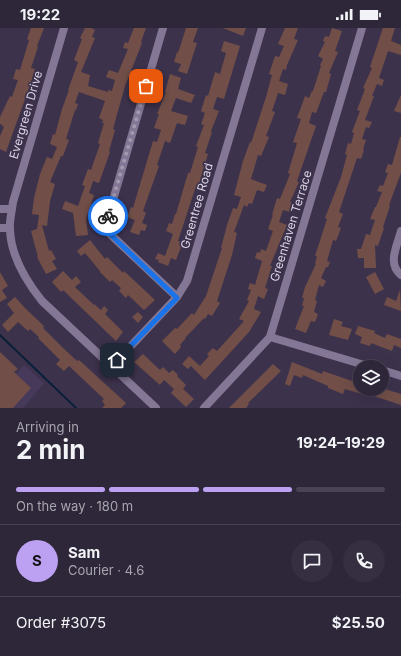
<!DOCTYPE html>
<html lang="en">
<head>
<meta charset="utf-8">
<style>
	body { margin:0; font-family:Inter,sans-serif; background:#362e41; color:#f1f3f6; height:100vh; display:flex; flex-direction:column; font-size:15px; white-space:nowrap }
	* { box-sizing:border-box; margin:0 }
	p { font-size:13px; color:#a7a5ae }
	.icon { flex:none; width:22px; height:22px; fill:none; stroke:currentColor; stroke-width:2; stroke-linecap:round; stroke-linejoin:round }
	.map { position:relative; height:380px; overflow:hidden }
	.panel { display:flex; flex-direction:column; background:#2e2639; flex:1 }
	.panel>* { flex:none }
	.tools { position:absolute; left:353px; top:332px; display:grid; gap:8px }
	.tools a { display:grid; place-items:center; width:36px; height:36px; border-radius:50%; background:#2e2639; box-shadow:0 4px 16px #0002,0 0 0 1px #494353; font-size:20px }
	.pin { position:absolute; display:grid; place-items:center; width:34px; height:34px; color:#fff; margin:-17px; border-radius:8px; box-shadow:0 2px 6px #0006 }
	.courier { position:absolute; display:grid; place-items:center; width:40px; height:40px; margin:-20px; border:3px solid #1a73e8; border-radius:50%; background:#fff; color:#222; box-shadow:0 1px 5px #0007 }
	.summary em { font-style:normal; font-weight:700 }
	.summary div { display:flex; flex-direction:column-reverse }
	.summary { display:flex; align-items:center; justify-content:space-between; height:68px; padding:0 16px }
	h1 { font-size:26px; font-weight:700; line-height:30px }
	.bar { display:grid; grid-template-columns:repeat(4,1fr); gap:6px 4px; align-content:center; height:48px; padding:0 16px }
	.bar i { height:5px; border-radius:3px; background:#494353 }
	.bar .current { background:#bca0f2 }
	.bar p { grid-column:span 4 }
	.line { display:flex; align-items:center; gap:10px; padding:0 16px; border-top:1px solid #494353 }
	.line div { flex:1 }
	.round { display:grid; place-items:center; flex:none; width:42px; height:42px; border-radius:21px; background:#362e41 }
	.status { display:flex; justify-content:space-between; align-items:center; height:28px; padding:0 20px; background:#2e2639; direction:ltr }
	.status svg { height:11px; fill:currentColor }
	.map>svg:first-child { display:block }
	.built { fill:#463959 }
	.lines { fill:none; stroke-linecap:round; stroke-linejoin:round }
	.stream { stroke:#0b2038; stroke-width:2 }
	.building { fill:#714f48 }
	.minor { stroke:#837795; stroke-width:8 }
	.done { stroke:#a29baf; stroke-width:4; stroke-dasharray:0 7.2 }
	.route { stroke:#1a73e8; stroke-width:5 }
	.labels { text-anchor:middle; stroke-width:3.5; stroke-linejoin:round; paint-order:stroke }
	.street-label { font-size:12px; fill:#d9d3e4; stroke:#3d324c }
</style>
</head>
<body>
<div class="status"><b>19:22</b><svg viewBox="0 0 49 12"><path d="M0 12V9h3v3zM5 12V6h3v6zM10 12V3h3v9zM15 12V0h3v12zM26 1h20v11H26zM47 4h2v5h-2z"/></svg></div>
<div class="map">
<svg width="401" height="380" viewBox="0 0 401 380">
	<rect width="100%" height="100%" fill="#3d324c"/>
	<path class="built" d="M24 337 44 355 23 380H0V363Z"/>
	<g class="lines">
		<path class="stream" d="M0 307 76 380"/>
	</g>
	<path class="building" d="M31 0H44L37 18 38 19 31 40 35 41 29 60 6 124 0 121V108L4 99 2 98 3 97 0 96V89L10 68 12 69 18 52 13 51 16 41 20 42 29 12 27 11Z
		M85 0H91L95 2 92 9 95 10 81 44 90 47 88 58 108 64V62L112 63 115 52 106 49 109 42 118 45 128 21 123 20 125 14 128 15 134 0H146L141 14 142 15 125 58 113 101 115 102 109 123 110 124 99 155 93 153 89 165 94 167 86 191 88 207 76 208 73 185 62 181 65 173 78 178 85 158 82 157 88 141 91 142 100 116 98 115 104 95H102L103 92 99 90 105 73 79 64 75 75 78 76 76 82H75L66 111 69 112 63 128H61L50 154 55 156 50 173 47 198 42 197 49 223 51 222 56 231 52 233 57 241 46 246 37 229H38L31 203 37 201 39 187 32 186 34 170 40 146 47 129 52 131 57 119 50 116 53 106 55 107 62 81 69 62H68L78 34 74 32 82 11 80 10Z
		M186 0H198L193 14 197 15 187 46 178 43 181 36 174 34 177 24 178 25Z
		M223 0H246L243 8Z
		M285 0H298L294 11 298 12 287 37 286 42 283 41 279 53 288 56 285 67 278 65 272 83 275 84 266 108 269 109 261 128 258 127 251 151 267 157 264 164 257 162 252 176 249 175 247 179 244 177 234 204 237 205 232 227 217 273 220 275 212 288 208 286 205 291 204 290 185 310H186L180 317 181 319 175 326 162 313 175 300 177 301 192 285 194 287 206 268 222 220H221L227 197 233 180 237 181 241 169 234 167 243 133 250 114 251 115 266 69 272 47 269 46 275 28 279 29 284 18 278 16Z
		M332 0 342 3 335 23 338 24 329 45 331 46 326 64H324L316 85 312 84 309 95 316 98 297 153 299 154 290 174 293 175 290 184 283 182 279 194 287 197 270 238H272L265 260 268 261 264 271 258 268 254 281 261 284 249 304 205 352 191 338 188 341 182 336 189 328 200 338 209 328 207 326 213 320 217 323 244 293 239 291 249 273 247 272 251 262 248 261 250 255 255 257 262 233 255 230 257 224 260 225 261 221 266 223 273 203 268 201 273 187H272L274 180 277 170 280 171 290 146 288 145 297 115 293 114 301 91 297 90 305 68 309 70 312 63H313L321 38 320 37 323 31 318 28 325 14 323 13 325 8 329 9Z
		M383 0H395L391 13 401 17V27L388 23 379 50 384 52 382 58 377 56 372 68H374L365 92 372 94 369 100 366 99 362 111 366 112 363 121 364 122 361 131 357 130 339 184 343 186 338 199 341 200 336 213 333 212 327 233 330 234 328 239H326L321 250 326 253 323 259 319 257 315 272 317 273 314 284 318 286 315 294 311 293 306 305 295 301 304 278H302L304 270H302L305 259 316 236 315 235 317 228H315L327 191 325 190 341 149 347 127 345 126 348 115 351 116 354 105 352 104 360 83 357 82 365 61 363 60 372 40 370 39Z
		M224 13 240 18 224 71 217 69 213 81 219 83 211 103 212 104 205 125 208 126 201 149 197 162 195 161 178 213 183 214 176 232 171 230 168 238 158 234 159 232 155 231 158 225 165 228 173 206 166 203 169 195 172 196 175 186H176L188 145H190L198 119 196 118 204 97 201 96 205 85 201 83 206 67 208 68 215 44 220 46 226 25 221 23Z
		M170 46 181 50 178 61 195 67 191 75 176 70 171 83 188 88 185 97 177 95 170 115 165 113 157 137 159 138 143 183 146 185 142 195 147 197 145 203 141 202 139 207 130 204 135 192 127 189 131 179 133 180 153 113 157 114 161 102 154 100 159 86H157L166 64H165Z
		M401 67V85L394 83Z
		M400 109H401V145L389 177 390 178 383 199 384 200 378 218 375 217 376 240H364V230H358L357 221H361L366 206 370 207 375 192 370 191 375 179H376L382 164 377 163 380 157 383 158 388 145 385 144 388 136 392 137Z
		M90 212 105 231 107 229 123 245 124 243 155 272 144 282 128 267 126 270 119 263 121 260 112 252 110 254 100 244V243L85 225 81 228 77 223Z
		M63 243 72 252 76 248 81 254 75 259 94 277V276L101 282 104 278 108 282 105 286 123 304 116 313 63 262 61 264 52 254Z
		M0 244 8 258 2 262 7 270 0 274Z
		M375 244 384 261 375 266 366 249Z
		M400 262 401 283 384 277 387 269 396 273Z
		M15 269 26 281 44 298 43 300 62 319 77 333 79 332 126 375 121 380H102L105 377 102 373 104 371 69 338 64 343 56 336 60 332 38 310 39 309 30 301 28 303 18 294 8 304 2 297 14 285 7 276Z
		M138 284 143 289 138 295 132 289Z
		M334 291 343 294 341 298 352 301 348 312 329 307Z
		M358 298 375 303 374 305 385 310 387 306 401 311V320L394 317 392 323 371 315 370 318 360 315 362 309 355 306Z
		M0 324 18 341 14 344 31 360 13 380H0Z
		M143 326 160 342 163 339 169 345 173 342 178 347 177 348 186 357 183 361 194 371 186 379 171 365 174 361 164 352 160 357 134 334Z
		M292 334 322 346 323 343 352 353 353 351 360 354V361H382V360L401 366V377L368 366V368L345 361 343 366 328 360V358L303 347 302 350 294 347 290 358 285 356Z
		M273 336 281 343 248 375 249 376 246 380H229Z"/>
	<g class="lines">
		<path class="minor" d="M64 0 13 174C12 183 9 193 10 202 11 228 26 253 42 273L156 380
			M163 0 106 196 110 206 177 269
			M0 181H12
			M0 200H10
			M401 203C397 218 387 236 401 247
			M270 309 371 339
			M112 338 177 269 187 253 262 0
			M382 342 401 348
			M204 380 270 309 362 0"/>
	</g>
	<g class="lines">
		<path class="done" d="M108 188 146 58"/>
		<path class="route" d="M108 188 106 196 110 206 177 270 117 332"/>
	</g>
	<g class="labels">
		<g class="street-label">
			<text transform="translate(26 87) rotate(-74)" y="4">Evergreen Drive</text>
			<text transform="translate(197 178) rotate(-74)" y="4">Greentree Road</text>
			<text transform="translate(291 198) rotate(-73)" y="4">Greenhaven Terrace</text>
		</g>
	</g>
</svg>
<div class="tools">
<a><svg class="icon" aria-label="layers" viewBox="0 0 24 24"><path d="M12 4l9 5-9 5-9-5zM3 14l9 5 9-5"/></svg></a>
</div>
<div class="pin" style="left:146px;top:58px;background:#ea580c"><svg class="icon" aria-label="bag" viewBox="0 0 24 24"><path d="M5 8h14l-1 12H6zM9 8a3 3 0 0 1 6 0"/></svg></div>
<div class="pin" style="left:117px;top:332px;background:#1f2937"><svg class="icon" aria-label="home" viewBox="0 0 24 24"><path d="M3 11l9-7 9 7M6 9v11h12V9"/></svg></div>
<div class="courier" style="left:108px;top:188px"><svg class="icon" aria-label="bike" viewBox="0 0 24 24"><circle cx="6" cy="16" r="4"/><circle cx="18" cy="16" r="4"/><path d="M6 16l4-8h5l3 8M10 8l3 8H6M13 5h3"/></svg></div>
</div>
<section class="panel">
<div class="summary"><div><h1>2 min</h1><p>Arriving in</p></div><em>19:24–19:29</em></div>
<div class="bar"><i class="current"></i><i class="current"></i><i class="current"></i><i></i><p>On the way · 180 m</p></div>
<div class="line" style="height:72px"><b class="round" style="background:#bca0f2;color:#111">S</b><div><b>Sam</b><p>Courier · 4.6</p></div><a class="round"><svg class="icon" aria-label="chat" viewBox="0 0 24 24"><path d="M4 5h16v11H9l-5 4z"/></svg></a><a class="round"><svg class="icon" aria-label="phone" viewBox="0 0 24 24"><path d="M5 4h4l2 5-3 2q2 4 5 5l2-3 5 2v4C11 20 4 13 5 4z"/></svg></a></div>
<div class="line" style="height:52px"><div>Order #3075</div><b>$25.50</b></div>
</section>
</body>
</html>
